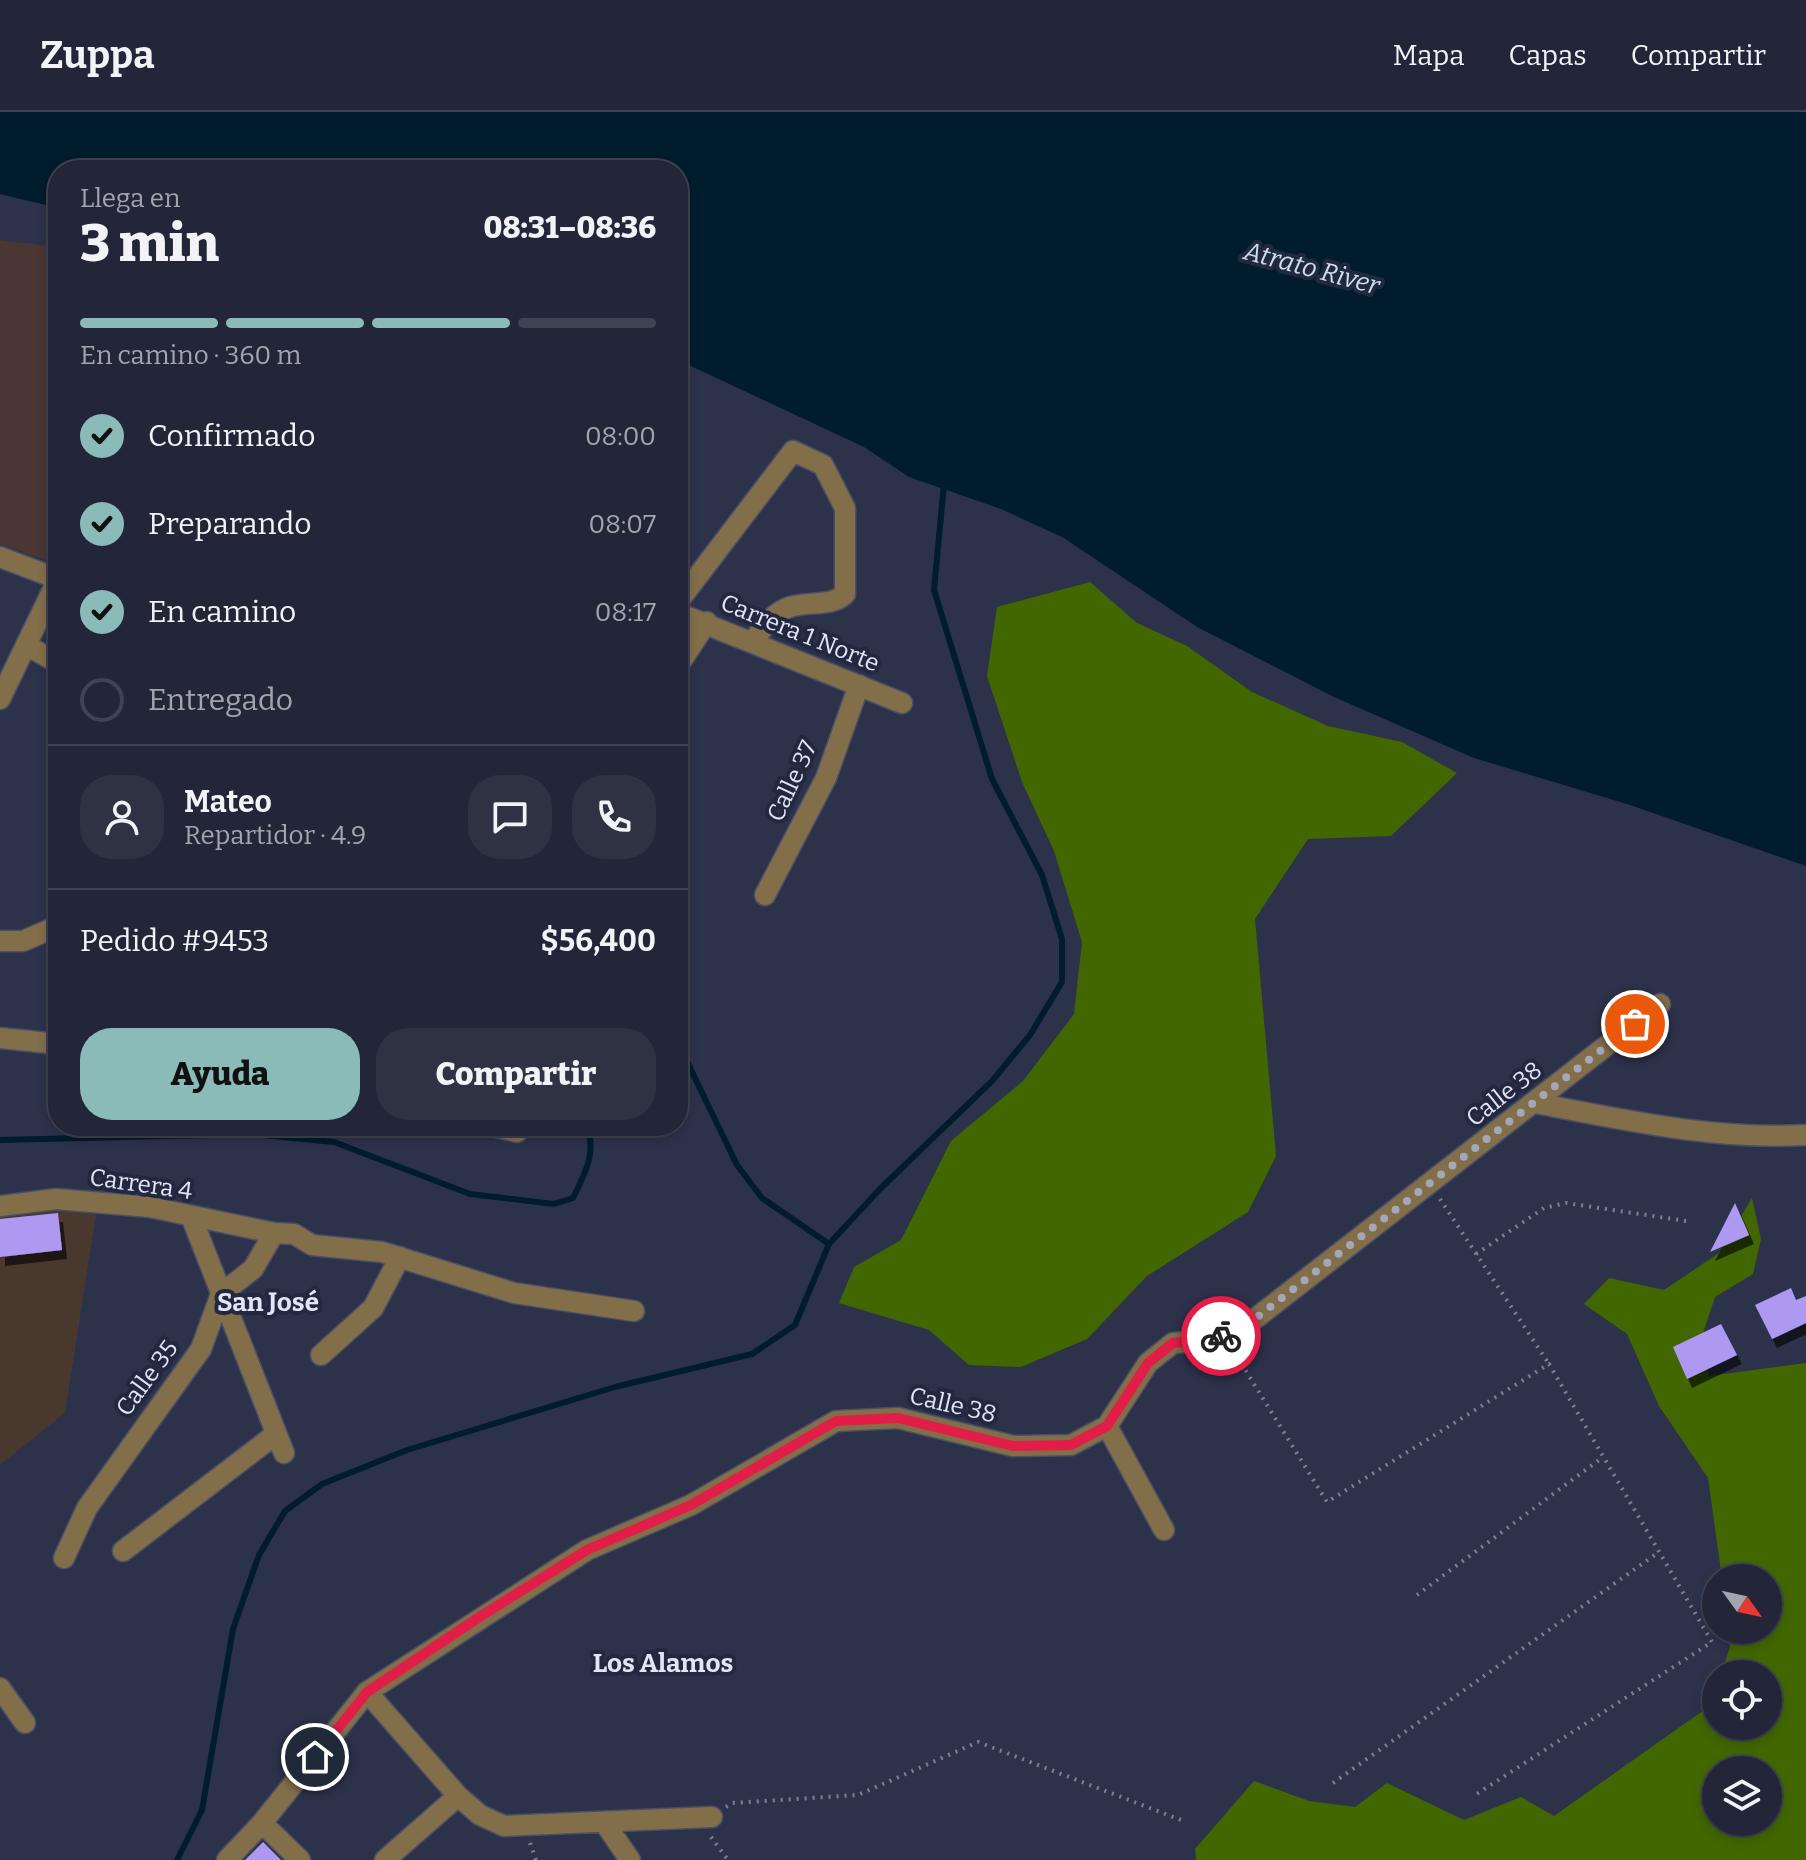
<!DOCTYPE html>
<html lang="es">
<head>
<meta charset="utf-8">
<style>
	body { margin:0; font-family:Bitter,serif; background:#2e3243; color:#f1f3f6; height:100vh; display:flex; flex-direction:column; font-size:30px; white-space:nowrap }
	* { box-sizing:border-box; margin:0 }
	p { font-size:26px; color:#a2a5ae }
	.icon { flex:none; width:44px; height:44px; fill:none; stroke:currentColor; stroke-width:2; stroke-linecap:round; stroke-linejoin:round }
	.map { position:relative; flex:1; overflow:hidden }
	.panel { position:absolute; left:48px; top:48px; width:640px; height:976px; display:flex; flex-direction:column; background:#222638; border-radius:32px; box-shadow:0 4px 12px #0003,0 0 0 2px #3f4353 }
	.panel>* { flex:none }
	.needle { width:52px; rotate:123deg }
	.fabs { position:absolute; left:1702px; top:1452px; display:grid; gap:16px }
	.fabs a { display:grid; place-items:center; width:80px; height:80px; border-radius:50%; background:#222638; box-shadow:0 4px 12px #0003,0 0 0 2px #3f4353; font-size:40px }
	.pin { position:absolute; display:grid; place-items:center; width:68px; height:68px; color:#fff; margin:-34px; border:4px solid #fff; border-radius:50%; box-shadow:0 2px 8px #0007 }
	.courier { position:absolute; display:grid; place-items:center; width:80px; height:80px; margin:-40px; border:6px solid #e11d48; border-radius:50%; background:#fff; color:#222; box-shadow:0 2px 10px #0007 }
	.overview em { font-style:normal; font-weight:800 }
	.overview div { display:flex; flex-direction:column-reverse }
	.overview { display:flex; align-items:center; justify-content:space-between; height:136px; padding:0 32px }
	h1 { font-size:52px; font-weight:800; line-height:60px }
	.bar { display:grid; grid-template-columns:repeat(4,1fr); gap:12px 8px; align-content:center; height:96px; padding:0 32px }
	.bar i { height:10px; border-radius:6px; background:#3f4353 }
	.bar .selected { background:#8bbbb9 }
	.bar p { grid-column:span 4 }
	.line { display:flex; align-items:center; gap:20px; padding:0 32px; border-top:2px solid #3f4353 }
	.line div { flex:1 }
	.round { display:grid; place-items:center; flex:none; width:84px; height:84px; border-radius:32px; background:#2e3243 }
	ol { padding:0 32px; list-style:none }
	li { display:flex; align-items:center; gap:24px; height:88px }
	li p { margin-inline-start:auto }
	li .icon { padding:8px; border-radius:50%; background:#8bbbb9; color:#111; stroke-width:4 }
	li:last-child { color:#a2a5ae }
	li i { width:44px; height:44px; border:4px solid #3f4353; border-radius:50% }
	.button { display:flex; gap:16px; margin-top:auto; padding:16px 32px }
	.button a { flex:1; height:92px; border-radius:32px; background:#8bbbb9; color:#111; font-size:32px; font-weight:800; line-height:92px; text-align:center }
	.button a+a { background:#2e3243; color:#f1f3f6 }
	header { display:flex; align-items:center; gap:48px; box-sizing:border-box; height:112px; padding:0 40px; background:#222638; border-bottom:2px solid #3f4353 }
	header strong { font-size:38px }
	nav { display:flex; gap:44px; margin-inline-start:auto; font-size:28px }
	.map>svg:first-child { display:block }
	.education { fill:#48382d }
	.medical { fill:#4a3632 }
	.green { fill:#426700; fill-rule:evenodd }
	.water { fill:#001c2d }
	.lines { fill:none; stroke-linecap:round; stroke-linejoin:round }
	.stream { stroke:#001c2d; stroke-width:6 }
	.building { fill:#ad99f2; filter:url(#shadow) }
	.minor-casing { stroke:#4a4f66; stroke-width:23 }
	.path { stroke:#7b8095; stroke-width:4; stroke-dasharray:2 6; stroke-linecap:butt }
	.minor { stroke:#836e4a; stroke-width:20 }
	.done { stroke:#a2a7ba; stroke-width:8; stroke-dasharray:0 14.4 }
	.route { stroke:#e11d48; stroke-width:10 }
	.labels { text-anchor:middle; stroke-width:8; stroke-linejoin:round; paint-order:stroke }
	.street-label { font-size:24px; fill:#e1e6f6; stroke:#232841 }
	.water-label { font-size:26px; font-style:italic; fill:#c9dfee; stroke:#232841 }
	.neighbourhood-label { font-size:26px; font-weight:bold; fill:#e1e6f6; stroke:#232841 }
</style>
</head>
<body>
<header>
<strong>Zuppa</strong>
<nav><a>Mapa</a><a>Capas</a><a>Compartir</a></nav>
</header>
<div class="map">
<svg width="1806" height="1748" viewBox="0 0 1806 1748">
	<defs>
		<filter id="shadow"><feDropShadow dx="5" dy="9" stdDeviation="0" flood-color="#0009"/></filter>
	</defs>
	<rect width="100%" height="100%" fill="#2d324b"/>
	<path class="education" d="M59 1095 96 1103 65 1301 0 1353V1102Z"/>
	<path class="medical" d="M0 128 58 135V419L48 449 0 432Z"/>
	<path class="green" d="M1090 470 1137 511 1187 534 1252 580 1328 614 1402 630 1457 661 1391 724 1308 727 1255 807 1276 1044 1248 1100 1147 1164 1087 1227 1021 1255 969 1253 929 1218 839 1191 854 1155 901 1128 951 1029 1023 969 1074 902 1082 830 1054 739 1022 670 987 564 997 495Z
		M1752 1086 1761 1127 1753 1162 1715 1185 1700 1230 1709 1264 1806 1251V1748H1196L1195 1737 1254 1669 1309 1689 1355 1695 1387 1671 1464 1708 1521 1685 1554 1704 1711 1593 1716 1578V1614H1768V1562H1721L1730 1535 1728 1518H1768V1466H1722L1708 1366 1659 1294 1627 1222 1584 1192 1609 1166 1664 1178 1719 1141ZM1716 1658H1768V1710H1716Z"/>
	<path class="water" d="M0 0H1806V754L1630 693 1474 646 1334 585 1197 515 1062 425 1001 397 909 365 864 335 678 248V58H58V96L0 82Z"/>
	<g class="lines">
		<path class="stream" d="M678 931 737 1053 762 1086 829 1132
			M0 1028 251 1022 334 1030 470 1082 554 1092 573 1086C584 1063 598 1040 586 1014
			M177 1748 202 1698 233 1517 259 1443 285 1399 322 1372 407 1338 615 1275 752 1242 795 1213 829 1132 880 1077 992 969 1030 923 1062 870V827L1042 763 992 667 934 478 944 372"/>
	</g>
	<path class="building" d="M1735 1091 1749 1123 1710 1140Z
		M58 1101 62 1138 0 1145V1107Z
		M1791 1176 1796 1188 1806 1184V1211L1772 1227 1755 1193Z
		M1721 1212 1737 1243 1687 1267 1673 1235Z
		M263 1730 281 1748H245Z"/>
	<g class="lines">
		<defs>
			<path id="minor" d="M0 445 58 467 0 587
				M678 490 793 339 823 353 845 396V482C832 495 808 489 790 495 773 500 763 516 753 529
				M678 501 902 591
				M26 533 58 551
				M678 554 707 510
				M765 783 826 666 859 573
				M0 829H23L58 814
				M0 926 58 932
				M1535 991C1625 1008 1714 1028 1806 1023
				M493 1014 517 1020
				M0 1094 56 1087 150 1095 274 1121 294 1122 312 1133 382 1140 514 1181 634 1199
				M191 1104 284 1341
				M321 1243 373 1196 400 1145
				M1107 1314 1164 1418
				M123 1439 276 1322
				M64 1446 87 1396 201 1237 221 1182 253 1157 274 1121
				M0 1576 25 1611
				M367 1580 458 1684 385 1748
				M458 1684 480 1703 504 1714 712 1705
				M604 1710 630 1748
				M262 1711 300 1748
				M227 1748 262 1711 367 1580 587 1438 691 1393 836 1309 898 1306 1013 1334 1071 1333 1107 1314 1148 1251 1173 1231 1213 1228 1256 1206 1660 892"/>
		</defs>
		<use href="#minor" class="minor-casing"/>
		<path class="path" d="M1440 1087 1549 1252
			M1476 1142 1544 1096 1566 1091 1686 1109
			M1233 1238 1327 1390 1549 1252 1712 1530 1472 1685
			M1417 1483 1603 1345
			M1333 1671 1659 1440
			M726 1695 732 1691 858 1683 978 1630 1181 1708
			M711 1725 728 1748
			M530 1731 536 1748"/>
		<use href="#minor" class="minor"/>
	</g>
	<g class="lines">
		<path class="done" d="M1221 1224 1256 1206 1635 912"/>
		<path class="route" d="M315 1645 367 1580 481 1504 587 1438 691 1393 836 1309 898 1306 1013 1334 1071 1333 1107 1314 1148 1251 1173 1231 1213 1228 1221 1224"/>
	</g>
	<g class="labels">
		<g class="street-label">
			<text transform="translate(800 521) rotate(22)" y="8">Carrera 1 Norte</text>
			<text transform="translate(792 669) rotate(-65)" y="8">Calle 37</text>
			<text transform="translate(1504 982) rotate(-38)" y="8">Calle 38</text>
			<text transform="translate(141 1072) rotate(8)" y="8">Carrera 4</text>
			<text transform="translate(147 1266) rotate(-54)" y="8">Calle 35</text>
			<text transform="translate(953 1293) rotate(13)" y="8">Calle 38</text>
		</g>
		<g class="water-label">
			<text transform="translate(1312 156) rotate(15)" y="9">Atrato River</text>
		</g>
		<g class="neighbourhood-label">
			<text x="268" y="1199">San José</text>
			<text x="663" y="1560">Los Alamos</text>
		</g>
	</g>
</svg>
<div class="fabs">
<a><svg class="needle" viewBox="-14 -14 28 28"><path d="M0-13l5 13h-10z" fill="#e53935"/><path d="M0 13l5-13h-10z" fill="#a2a5ae"/></svg></a>
<a><svg class="icon" aria-label="locate" viewBox="0 0 24 24"><circle cx="12" cy="12" r="6"/><path d="M12 2v4M12 18v4M2 12h4M18 12h4"/></svg></a>
<a><svg class="icon" aria-label="layers" viewBox="0 0 24 24"><path d="M12 4l9 5-9 5-9-5zM3 14l9 5 9-5"/></svg></a>
</div>
<div class="pin" style="left:1635px;top:912px;background:#ea580c"><svg class="icon" aria-label="bag" viewBox="0 0 24 24"><path d="M5 8h14l-1 12H6zM9 8a3 3 0 0 1 6 0"/></svg></div>
<div class="pin" style="left:315px;top:1645px;background:#1f2937"><svg class="icon" aria-label="home" viewBox="0 0 24 24"><path d="M3 11l9-7 9 7M6 9v11h12V9"/></svg></div>
<div class="courier" style="left:1221px;top:1224px"><svg class="icon" aria-label="bike" viewBox="0 0 24 24"><circle cx="6" cy="16" r="4"/><circle cx="18" cy="16" r="4"/><path d="M6 16l4-8h5l3 8M10 8l3 8H6M13 5h3"/></svg></div>
<section class="panel">
<div class="overview"><div><h1>3 min</h1><p>Llega en</p></div><em>08:31–08:36</em></div>
<div class="bar"><i class="selected"></i><i class="selected"></i><i class="selected"></i><i></i><p>En camino · 360 m</p></div>
<ol>
<li><svg class="icon" aria-label="check" viewBox="0 0 24 24"><path d="M5 12l5 5 9-10"/></svg>Confirmado<p>08:00</p></li>
<li><svg class="icon" aria-label="check" viewBox="0 0 24 24"><path d="M5 12l5 5 9-10"/></svg>Preparando<p>08:07</p></li>
<li><svg class="icon" aria-label="check" viewBox="0 0 24 24"><path d="M5 12l5 5 9-10"/></svg>En camino<p>08:17</p></li>
<li><i></i>Entregado</li>
</ol>
<div class="line" style="height:144px"><a class="round"><svg class="icon" aria-label="person" viewBox="0 0 24 24"><circle cx="12" cy="8" r="4"/><path d="M4 21q1-7 8-7t8 7"/></svg></a><div><b>Mateo</b><p>Repartidor · 4.9</p></div><a class="round"><svg class="icon" aria-label="chat" viewBox="0 0 24 24"><path d="M4 5h16v11H9l-5 4z"/></svg></a><a class="round"><svg class="icon" aria-label="phone" viewBox="0 0 24 24"><path d="M5 4h4l2 5-3 2q2 4 5 5l2-3 5 2v4C11 20 4 13 5 4z"/></svg></a></div>
<div class="line" style="height:104px"><div>Pedido #9453</div><b>$56,400</b></div>
<div class="button"><a>Ayuda</a><a>Compartir</a></div>
</section>
</div>
</body>
</html>
